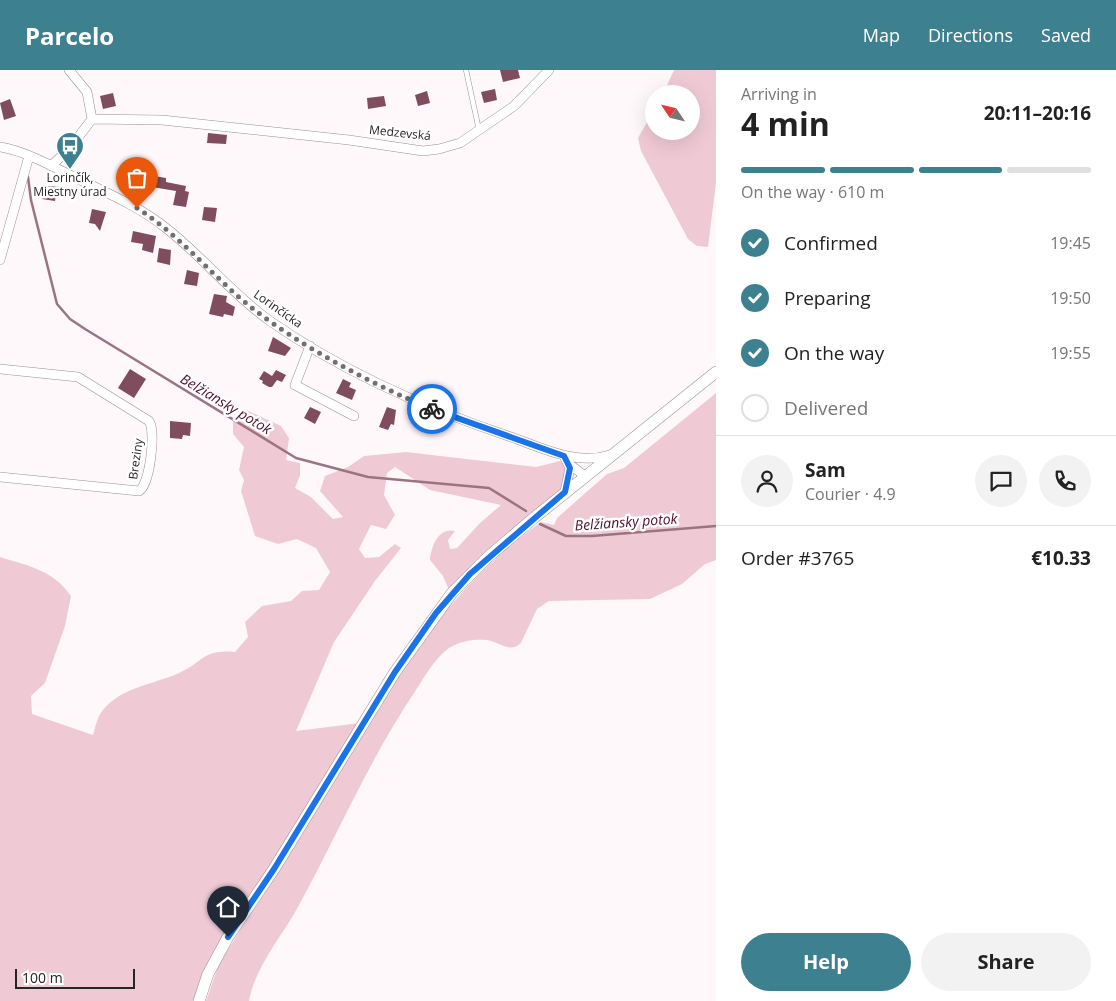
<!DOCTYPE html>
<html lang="en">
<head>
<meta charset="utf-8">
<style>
	body { margin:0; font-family:"Open Sans",sans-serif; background:#f2f2f2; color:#222; height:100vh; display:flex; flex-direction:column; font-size:19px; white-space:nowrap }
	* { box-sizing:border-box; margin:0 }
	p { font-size:16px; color:#767676 }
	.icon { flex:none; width:28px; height:28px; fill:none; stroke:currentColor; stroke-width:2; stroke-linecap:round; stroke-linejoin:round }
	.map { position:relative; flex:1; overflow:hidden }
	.sheet { display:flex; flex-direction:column; background:#fff; width:400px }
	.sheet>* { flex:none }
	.needle { width:32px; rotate:305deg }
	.controls { position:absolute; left:645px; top:15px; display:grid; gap:10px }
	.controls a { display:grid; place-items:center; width:55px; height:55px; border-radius:50%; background:#fff; box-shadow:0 5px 20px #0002; font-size:25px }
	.scale { position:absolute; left:15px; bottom:12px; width:120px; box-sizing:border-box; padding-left:5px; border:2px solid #272425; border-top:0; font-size:14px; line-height:18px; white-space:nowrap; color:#272425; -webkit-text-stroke:4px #fff; paint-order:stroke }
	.pin { position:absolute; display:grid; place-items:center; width:42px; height:42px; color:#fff; margin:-51px -21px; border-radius:50% 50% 50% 0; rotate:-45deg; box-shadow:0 0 5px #0007 }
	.pin .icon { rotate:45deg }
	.courier { position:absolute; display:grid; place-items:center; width:50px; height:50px; margin:-25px; border:4px solid #1a73e8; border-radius:50%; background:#fff; color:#222; box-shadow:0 1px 6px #0007 }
	.summary em { font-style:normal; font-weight:700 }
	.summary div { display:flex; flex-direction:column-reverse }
	.summary { display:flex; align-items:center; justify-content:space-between; height:85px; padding:0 25px }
	h1 { font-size:32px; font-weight:700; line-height:38px }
	.bar { display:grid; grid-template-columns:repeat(4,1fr); gap:8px 5px; align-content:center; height:60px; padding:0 25px }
	.bar i { height:6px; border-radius:4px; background:#e0e0e0 }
	.bar .on { background:#3d8190 }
	.bar p { grid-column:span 4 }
	.line { display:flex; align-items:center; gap:12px; padding:0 25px; border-top:1px solid #e0e0e0 }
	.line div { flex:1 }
	.round { display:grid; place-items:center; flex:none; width:52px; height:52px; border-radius:26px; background:#f2f2f2 }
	ol { padding:0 25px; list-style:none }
	li { display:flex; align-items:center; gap:15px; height:55px }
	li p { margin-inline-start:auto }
	li .icon { padding:5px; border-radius:50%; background:#3d8190; color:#fff; stroke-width:4 }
	li:last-child { color:#767676 }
	li i { width:28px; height:28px; border:2px solid #e0e0e0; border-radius:50% }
	.action { display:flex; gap:10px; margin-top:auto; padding:10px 25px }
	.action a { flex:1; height:58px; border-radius:30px; background:#3d8190; color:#fff; font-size:20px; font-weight:700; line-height:58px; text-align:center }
	.action a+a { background:#f2f2f2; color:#222 }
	header { display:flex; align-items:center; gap:30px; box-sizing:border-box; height:70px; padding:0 25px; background:#3d8190; color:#fff }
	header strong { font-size:24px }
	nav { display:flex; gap:28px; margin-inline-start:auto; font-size:18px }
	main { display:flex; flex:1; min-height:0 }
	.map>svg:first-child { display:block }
	.green { fill:#efcad5 }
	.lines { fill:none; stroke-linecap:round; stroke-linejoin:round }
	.stream { stroke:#9c7481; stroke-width:2.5 }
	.building { fill:#7f4d5e }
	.service-casing { stroke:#979092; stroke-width:5.5 }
	.minor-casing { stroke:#979092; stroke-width:10 }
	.secondary-casing { stroke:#979092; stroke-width:12 }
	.service { stroke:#fff; stroke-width:4.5 }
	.minor { stroke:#fff; stroke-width:9 }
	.secondary { stroke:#fff; stroke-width:11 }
	.done { stroke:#736e70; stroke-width:5; stroke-dasharray:0 9 }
	.route { stroke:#1a73e8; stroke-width:6 }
	.labels { text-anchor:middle; stroke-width:5; stroke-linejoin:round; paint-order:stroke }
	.street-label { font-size:12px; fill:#272425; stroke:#fff }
	.poi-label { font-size:12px; fill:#272425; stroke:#fff }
	.water-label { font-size:14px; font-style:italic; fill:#4f0c2b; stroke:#fff }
</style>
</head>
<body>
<header>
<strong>Parcelo</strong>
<nav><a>Map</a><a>Directions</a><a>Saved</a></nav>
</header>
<main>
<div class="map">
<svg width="716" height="931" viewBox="0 0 716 931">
	<rect width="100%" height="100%" fill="#fff8fa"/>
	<path class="green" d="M674 0H716V113L708 177 697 176 688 169 641 81 638 68 654 40V61H691V24H663Z
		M716 323V490L705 494 682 514 650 529 549 531 537 539 521 573C509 584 499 571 486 570 474 569 460 571 449 578 434 589 424 608 414 623 369 690 337 766 298 837 282 866 255 897 249 931H206L219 894 423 568C459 524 495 484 541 452L554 455 557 448 607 404 624 398Z
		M244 339 281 356 289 368 286 390 300 393V405L295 418 311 427 333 449 343 447 320 421 325 406 348 397 364 386 406 382 536 397 560 391 566 396 563 419 449 520 443 506 430 490C431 477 438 457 455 461L448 470 450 479 457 478 480 453 501 435 430 420 395 397 387 403 384 425 395 445 386 459 371 455 359 479 365 488 379 487 395 474 401 478 375 511 334 572 296 661 360 653 195 931H0V487C29 496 53 500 71 526L65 556 45 613 31 626 32 644 93 665C95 659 96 652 99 646 115 618 152 615 179 603 204 592 202 579 235 582L248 567 245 552 262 536 291 531 302 521 319 520 330 502 316 478 297 469 278 474 255 466 241 421 244 410 239 400 244 377 233 364V348Z"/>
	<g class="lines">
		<path class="stream" d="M28 107 31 130 57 234 70 249 85 259 296 388 368 407 489 418 526 441
			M540 454 566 466H592L716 456"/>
	</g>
	<path class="building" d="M500 0H518L520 8 503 12Z
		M495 19 497 30 484 33 481 22Z
		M427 21 430 33 418 36 415 25Z
		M113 23 116 36 103 39 100 26Z
		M384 26 386 36 368 39 367 28Z
		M10 29 16 46 4 50 0 33Z
		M208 63 227 65 226 74 207 73Z
		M126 99 141 102 135 115 123 113Z
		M154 106 166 108V112L186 116 185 121 189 122 186 137 173 135 176 121 152 117Z
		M45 116 61 117 60 125H56L55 131 42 129Z
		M204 137 217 138 215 152 202 150Z
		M92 139 106 142 100 161 95 154 89 153Z
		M133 161 156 166 153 183 142 180 143 174 131 172Z
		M159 178 171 180 170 195 157 192Z
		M187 200 199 203 197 216 184 214Z
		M214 224 227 226 226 232 235 237 233 246 224 244 223 247 209 244Z
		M273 267 291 278 285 286 268 281Z
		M130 299 146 309 134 328 118 318Z
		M276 300 286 305 282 312 277 310 272 317H269L262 313 263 311 259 309 264 301 272 306Z
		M343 309 351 313 349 317 356 320 352 330 336 323Z
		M310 337 321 342 315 354 304 348Z
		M387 337 396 340 394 355 391 354 388 360 379 357Z
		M170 351 191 353 190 366 183 365 182 369 170 368Z"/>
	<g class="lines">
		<defs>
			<path id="service" d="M466 0 479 60"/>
			<path id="minor" d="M92 49 162 50 349 70 423 81 439 79 460 73 514 36 549 0
				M0 77C24 81 48 94 70 105 103 121 137 135 166 158 203 187 232 224 270 251 343 302 425 338 508 366 541 377 575 396 610 385
				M51 96 70 78 92 49 87 22 69 0
				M0 190 29 86
				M310 276 295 315 354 346
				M0 299 78 307 149 351C156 361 150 415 139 421L0 407
				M564 386 570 398 565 422
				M569 394 585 406"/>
			<path id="secondary" d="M199 931 208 904 228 867 274 799 395 602 452 523 488 487 535 447 716 302"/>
		</defs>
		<use href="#service" class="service-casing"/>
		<use href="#minor" class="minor-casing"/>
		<use href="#secondary" class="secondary-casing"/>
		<use href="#service" class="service"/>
		<use href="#minor" class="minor"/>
		<use href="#secondary" class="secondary"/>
	</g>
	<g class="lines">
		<path class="done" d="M137 138C181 166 212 206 252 238 302 277 373 315 432 339"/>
		<path class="route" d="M228 867 274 799 395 602 436 543 470 504 565 422 570 398 564 386 432 339"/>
	</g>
	<defs>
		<symbol id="bus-pin" viewBox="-11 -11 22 30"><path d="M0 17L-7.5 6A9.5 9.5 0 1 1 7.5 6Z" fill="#3d8190" stroke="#fff"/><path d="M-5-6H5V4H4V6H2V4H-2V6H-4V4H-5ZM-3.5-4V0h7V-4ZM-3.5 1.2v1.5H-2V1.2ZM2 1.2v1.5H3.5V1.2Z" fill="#fff"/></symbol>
	</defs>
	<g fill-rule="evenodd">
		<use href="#bus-pin" x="54" y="60" width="32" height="43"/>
	</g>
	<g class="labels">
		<g class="street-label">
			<text transform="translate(400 63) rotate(6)" y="4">Medzevská</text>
			<text transform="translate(278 239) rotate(35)" y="4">Lorinčícka</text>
			<text transform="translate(136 389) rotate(-82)" y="4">Breziny</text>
		</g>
		<g class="poi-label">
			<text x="70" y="112">Lorinčík,<tspan x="70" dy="14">Miestny úrad</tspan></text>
		</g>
		<g class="water-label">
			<text transform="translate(226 334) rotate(31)" y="5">Belžiansky potok</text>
			<text transform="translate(626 452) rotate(-4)" y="5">Belžiansky potok</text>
		</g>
	</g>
</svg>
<div class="controls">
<a><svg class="needle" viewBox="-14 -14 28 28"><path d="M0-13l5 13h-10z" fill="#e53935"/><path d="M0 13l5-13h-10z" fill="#767676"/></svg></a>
</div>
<div class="scale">100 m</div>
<div class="pin" style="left:137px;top:138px;background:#ea580c"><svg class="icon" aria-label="bag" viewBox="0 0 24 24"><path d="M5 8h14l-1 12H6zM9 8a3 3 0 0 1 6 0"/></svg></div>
<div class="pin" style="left:228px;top:867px;background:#1f2937"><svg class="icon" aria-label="home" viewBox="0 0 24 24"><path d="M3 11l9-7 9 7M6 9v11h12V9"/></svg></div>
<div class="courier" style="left:432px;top:339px"><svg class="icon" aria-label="bike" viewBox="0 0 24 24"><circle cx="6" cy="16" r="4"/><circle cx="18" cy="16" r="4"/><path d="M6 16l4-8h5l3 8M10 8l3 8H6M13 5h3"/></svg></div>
</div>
<section class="sheet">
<div class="summary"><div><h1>4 min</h1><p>Arriving in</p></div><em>20:11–20:16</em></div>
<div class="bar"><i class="on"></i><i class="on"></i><i class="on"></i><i></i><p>On the way · 610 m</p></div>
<ol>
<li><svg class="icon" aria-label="check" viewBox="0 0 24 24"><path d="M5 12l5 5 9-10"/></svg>Confirmed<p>19:45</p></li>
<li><svg class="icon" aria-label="check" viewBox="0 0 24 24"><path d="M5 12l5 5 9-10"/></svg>Preparing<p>19:50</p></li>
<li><svg class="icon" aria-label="check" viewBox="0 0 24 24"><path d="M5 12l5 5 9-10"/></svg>On the way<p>19:55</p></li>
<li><i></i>Delivered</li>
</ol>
<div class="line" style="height:90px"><a class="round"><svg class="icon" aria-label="person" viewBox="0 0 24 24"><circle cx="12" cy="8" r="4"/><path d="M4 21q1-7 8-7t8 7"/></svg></a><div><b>Sam</b><p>Courier · 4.9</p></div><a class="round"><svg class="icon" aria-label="chat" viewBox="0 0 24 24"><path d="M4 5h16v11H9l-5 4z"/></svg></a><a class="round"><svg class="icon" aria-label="phone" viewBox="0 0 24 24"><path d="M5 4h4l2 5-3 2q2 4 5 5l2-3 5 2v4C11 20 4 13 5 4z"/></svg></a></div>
<div class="line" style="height:65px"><div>Order #3765</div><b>€10.33</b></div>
<div class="action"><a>Help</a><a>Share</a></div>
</section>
</main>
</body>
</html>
